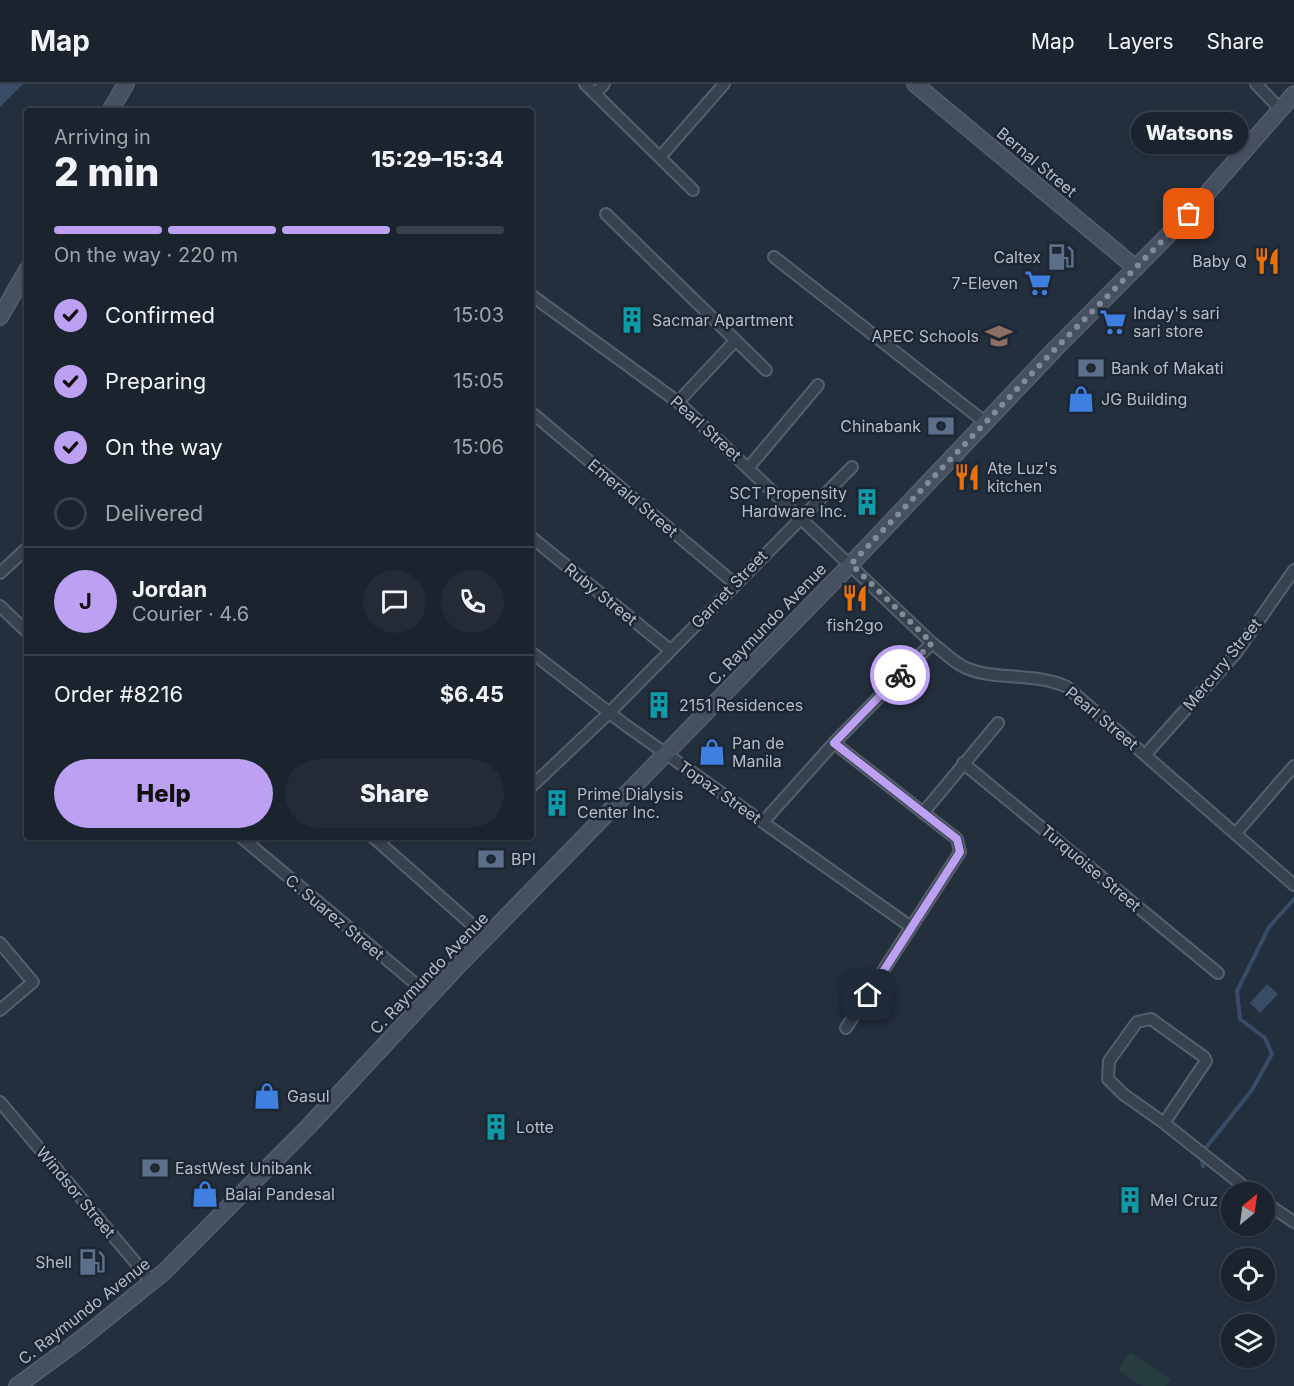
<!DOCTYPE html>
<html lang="en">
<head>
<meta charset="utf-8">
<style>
	body { margin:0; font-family:Inter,sans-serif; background:#242b36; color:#f1f3f6; height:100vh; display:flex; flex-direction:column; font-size:22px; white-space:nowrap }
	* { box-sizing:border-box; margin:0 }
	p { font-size:20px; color:#a0a4aa }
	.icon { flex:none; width:33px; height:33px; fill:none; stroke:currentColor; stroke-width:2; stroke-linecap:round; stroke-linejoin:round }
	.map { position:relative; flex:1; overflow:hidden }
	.drawer { position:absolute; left:24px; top:24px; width:510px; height:732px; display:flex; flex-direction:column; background:#1b232e; border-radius:6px; box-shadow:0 2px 4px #0004,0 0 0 2px #39404a }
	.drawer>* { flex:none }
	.needle { width:39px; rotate:29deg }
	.controls { position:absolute; left:1221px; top:1098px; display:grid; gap:12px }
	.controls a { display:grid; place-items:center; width:54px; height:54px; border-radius:50%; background:#1b232e; box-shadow:0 2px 4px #0004,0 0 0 2px #39404a; font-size:30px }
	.pin { position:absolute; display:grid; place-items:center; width:51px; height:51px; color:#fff; margin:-26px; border-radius:12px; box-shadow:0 3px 9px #0006 }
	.courier { position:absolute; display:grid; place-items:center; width:60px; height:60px; margin:-30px; border:4px solid #bca0f2; border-radius:50%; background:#fff; color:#222; box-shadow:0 2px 8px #0007 }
	.bubble { position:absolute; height:42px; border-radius:21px; background:#1b232e; box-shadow:0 2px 4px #0004,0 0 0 2px #39404a; font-size:20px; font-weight:800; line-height:42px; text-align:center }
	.summary em { font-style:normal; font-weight:800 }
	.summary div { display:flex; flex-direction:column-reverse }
	.summary { display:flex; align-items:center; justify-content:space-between; height:102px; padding:0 30px }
	h1 { font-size:39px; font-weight:800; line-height:45px }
	.bar { display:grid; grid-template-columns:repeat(4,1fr); gap:9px 6px; align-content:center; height:72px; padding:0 30px }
	.bar i { height:8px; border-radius:4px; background:#39404a }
	.bar .on { background:#bca0f2 }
	.bar p { grid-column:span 4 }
	.line { display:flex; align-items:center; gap:15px; padding:0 30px; border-top:2px solid #39404a }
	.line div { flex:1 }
	.round { display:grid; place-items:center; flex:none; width:63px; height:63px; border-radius:32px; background:#242b36 }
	ol { padding:0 30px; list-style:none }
	li { display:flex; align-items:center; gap:18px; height:66px }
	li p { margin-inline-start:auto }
	li .icon { padding:6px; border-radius:50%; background:#bca0f2; color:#111; stroke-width:4 }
	li:last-child { color:#a0a4aa }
	li i { width:33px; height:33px; border:3px solid #39404a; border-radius:50% }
	.primary-button { display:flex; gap:12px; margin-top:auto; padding:12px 30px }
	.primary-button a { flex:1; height:69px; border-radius:36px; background:#bca0f2; color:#111; font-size:24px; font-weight:800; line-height:69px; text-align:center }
	.primary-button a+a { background:#242b36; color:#f1f3f6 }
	header { display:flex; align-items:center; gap:36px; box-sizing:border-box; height:84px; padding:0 30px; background:#1b232e; border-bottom:2px solid #39404a }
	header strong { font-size:28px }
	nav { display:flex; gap:33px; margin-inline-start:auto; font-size:21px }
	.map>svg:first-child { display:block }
	.green { fill:#263c3f }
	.water { fill:#394c67 }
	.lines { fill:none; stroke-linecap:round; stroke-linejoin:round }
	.stream { stroke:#394c67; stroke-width:4 }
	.street-casing { stroke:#565f6c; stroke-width:14 }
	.secondary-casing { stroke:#565f6c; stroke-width:18 }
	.street { stroke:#38414e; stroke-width:10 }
	.secondary { stroke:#465061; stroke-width:15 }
	.done { stroke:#828b98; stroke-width:6; stroke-dasharray:0 10.8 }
	.route { stroke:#bca0f2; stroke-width:8 }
	.labels { text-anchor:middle; stroke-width:5; stroke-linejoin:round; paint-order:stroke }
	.street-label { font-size:16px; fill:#b4bcc9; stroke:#1d2633 }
	.poi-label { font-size:16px; fill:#b4bcc9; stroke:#1d2633; text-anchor:start }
</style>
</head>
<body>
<header>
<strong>Map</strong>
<nav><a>Map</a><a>Layers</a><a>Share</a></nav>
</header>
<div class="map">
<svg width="1294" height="1302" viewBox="0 0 1294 1302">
	<rect width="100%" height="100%" fill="#242f3e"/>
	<path class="green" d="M1130 1268 1171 1295 1166 1302H1142L1118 1286Z"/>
	<path class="water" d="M0 0H23L0 23Z
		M1267 900 1278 910 1260 929 1250 919Z"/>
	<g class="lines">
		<path class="stream" d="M1205 1065 1252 1006 1272 970 1265 954 1240 935 1237 907 1269 843 1294 815
			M1201 1072 1203 1082"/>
		<defs>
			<path id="street" d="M585 0 693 106
				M1256 0 1281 26
				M595 10 604 0
				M661 72 724 0
				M606 130 766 286
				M774 173 986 339
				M531 211 678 318 932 559C943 567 953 578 966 584 997 597 1036 588 1067 603L1294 801
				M678 318 735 257
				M531 328 734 499
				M749 383 818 301
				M531 453 670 566
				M0 489 27 464
				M0 522 27 548
				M531 568 624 640 911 843
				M834 659 957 755 960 768 846 944
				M1146 670 1236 569 1294 486
				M963 679 1218 889
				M531 703 609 629 852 383
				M923 729 998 639
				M763 738 834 659 932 559
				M1236 749 1294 682
				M241 753 430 912
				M373 753 487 854
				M0 859 33 898 0 926
				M0 1018 152 1198
				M1164 1039 1123 1010 1108 995 1109 977 1137 938 1151 935 1204 973 1206 977 1164 1039 1251 1108
				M1264 1118 1294 1138"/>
			<path id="secondary" d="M915 0 1136 184
				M110 27 126 0
				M0 233 27 186
				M17 1302 81 1255 164 1188 309 1042 458 882 851 480 1057 263 1189 130 1294 10"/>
		</defs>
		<use href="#street" class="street-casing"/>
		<use href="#secondary" class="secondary-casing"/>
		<use href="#street" class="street"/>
		<use href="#secondary" class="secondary"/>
	</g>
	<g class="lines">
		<path class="done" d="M900 591 932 559 851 480 1057 263 1189 130"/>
		<path class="route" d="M868 911 960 768 957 755 834 659 900 591"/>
	</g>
	<defs>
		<symbol id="fuel-bare" viewBox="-9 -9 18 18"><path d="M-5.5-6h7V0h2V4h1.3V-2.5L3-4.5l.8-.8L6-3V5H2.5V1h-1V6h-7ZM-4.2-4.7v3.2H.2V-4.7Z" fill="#5c6f8a" stroke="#1d2633" stroke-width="2.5" paint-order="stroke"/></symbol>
		<symbol id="restaurant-bare" viewBox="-9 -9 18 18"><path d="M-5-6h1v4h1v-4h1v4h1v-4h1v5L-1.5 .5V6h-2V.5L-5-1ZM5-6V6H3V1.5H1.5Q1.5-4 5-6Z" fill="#e8710a" stroke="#1d2633" stroke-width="2.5" paint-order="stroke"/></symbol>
		<symbol id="supermarket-bare" viewBox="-9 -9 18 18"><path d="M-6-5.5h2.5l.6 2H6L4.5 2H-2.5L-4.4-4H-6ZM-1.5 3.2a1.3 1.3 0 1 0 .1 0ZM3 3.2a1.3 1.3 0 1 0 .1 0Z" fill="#3f7fe0" stroke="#1d2633" stroke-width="2.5" paint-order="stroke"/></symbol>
		<symbol id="building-bare" viewBox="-9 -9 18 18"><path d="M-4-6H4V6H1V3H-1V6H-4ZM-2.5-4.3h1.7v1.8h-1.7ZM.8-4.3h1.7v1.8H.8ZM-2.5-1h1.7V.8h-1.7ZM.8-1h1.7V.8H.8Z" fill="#0f9aa8" stroke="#1d2633" stroke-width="2.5" paint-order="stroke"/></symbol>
		<symbol id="school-bare" viewBox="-9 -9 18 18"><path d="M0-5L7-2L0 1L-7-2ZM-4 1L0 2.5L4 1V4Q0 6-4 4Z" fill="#8d6e63" stroke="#1d2633" stroke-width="2.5" paint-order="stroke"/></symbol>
		<symbol id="bank-bare" viewBox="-9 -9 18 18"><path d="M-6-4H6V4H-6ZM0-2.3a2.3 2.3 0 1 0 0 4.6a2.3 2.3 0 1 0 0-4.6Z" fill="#5c6f8a" stroke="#1d2633" stroke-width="2.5" paint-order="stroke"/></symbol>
		<symbol id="shop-bare" viewBox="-9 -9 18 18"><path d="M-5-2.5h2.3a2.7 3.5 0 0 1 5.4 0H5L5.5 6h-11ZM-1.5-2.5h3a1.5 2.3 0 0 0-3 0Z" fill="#3f7fe0" stroke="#1d2633" stroke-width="2.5" paint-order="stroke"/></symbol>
	</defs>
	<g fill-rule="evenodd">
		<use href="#fuel-bare" x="1042" y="154" width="38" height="38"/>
		<use href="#restaurant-bare" x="1248" y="158" width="38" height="38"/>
		<use href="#supermarket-bare" x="1019" y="180" width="38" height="38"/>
		<use href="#building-bare" x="613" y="217" width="38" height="38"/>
		<use href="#supermarket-bare" x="1094" y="219" width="38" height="38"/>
		<use href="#school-bare" x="980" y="233" width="38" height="38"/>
		<use href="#bank-bare" x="1072" y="265" width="38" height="38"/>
		<use href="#shop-bare" x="1062" y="296" width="38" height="38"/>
		<use href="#bank-bare" x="922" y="323" width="38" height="38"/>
		<use href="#restaurant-bare" x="948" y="374" width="38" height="38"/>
		<use href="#building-bare" x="848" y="399" width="38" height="38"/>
		<use href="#restaurant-bare" x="836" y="495" width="38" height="38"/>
		<use href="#building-bare" x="640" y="602" width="38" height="38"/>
		<use href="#shop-bare" x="693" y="649" width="38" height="38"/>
		<use href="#building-bare" x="538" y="700" width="38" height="38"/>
		<use href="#bank-bare" x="472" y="756" width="38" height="38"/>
		<use href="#shop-bare" x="248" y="993" width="38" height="38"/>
		<use href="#building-bare" x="477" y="1024" width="38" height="38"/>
		<use href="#bank-bare" x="136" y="1065" width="38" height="38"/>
		<use href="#shop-bare" x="186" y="1091" width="38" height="38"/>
		<use href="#building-bare" x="1111" y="1097" width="38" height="38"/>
		<use href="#fuel-bare" x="73" y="1159" width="38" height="38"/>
	</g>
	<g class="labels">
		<g class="street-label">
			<text transform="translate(1037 78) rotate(40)" y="6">Bernal Street</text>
			<text transform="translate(706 344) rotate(42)" y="6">Pearl Street</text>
			<text transform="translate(633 414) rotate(40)" y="6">Emerald Street</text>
			<text transform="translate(729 505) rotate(-46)" y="6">Garnet Street</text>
			<text transform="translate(601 510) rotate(39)" y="6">Ruby Street</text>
			<text transform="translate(767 540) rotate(-46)" y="6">C. Raymundo Avenue</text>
			<text transform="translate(1222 580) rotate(-51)" y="6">Mercury Street</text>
			<text transform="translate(1102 634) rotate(40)" y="6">Pearl Street</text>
			<text transform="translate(720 708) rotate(35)" y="6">Topaz Street</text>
			<text transform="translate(1091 784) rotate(40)" y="6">Turquoise Street</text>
			<text transform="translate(335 833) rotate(40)" y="6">C. Suarez Street</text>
			<text transform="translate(429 889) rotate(-46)" y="6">C. Raymundo Avenue</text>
			<text transform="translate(76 1108) rotate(50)" y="6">Windsor Street</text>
			<text transform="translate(84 1227) rotate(-38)" y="6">C. Raymundo Avenue</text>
		</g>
		<g class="poi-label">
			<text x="1041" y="179" text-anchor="end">Caltex</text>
			<text x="1247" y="183" text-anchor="end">Baby Q</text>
			<text x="1018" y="205" text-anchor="end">7-Eleven</text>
			<text x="1133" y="235">Inday's sari<tspan x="1133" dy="18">sari store</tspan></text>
			<text x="652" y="242">Sacmar Apartment</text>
			<text x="979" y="258" text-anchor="end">APEC Schools</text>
			<text x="1111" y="290">Bank of Makati</text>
			<text x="1101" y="321">JG Building</text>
			<text x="921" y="348" text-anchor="end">Chinabank</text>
			<text x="987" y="390">Ate Luz's<tspan x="987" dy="18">kitchen</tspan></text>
			<text x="847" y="415" text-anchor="end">SCT Propensity<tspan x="847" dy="18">Hardware Inc.</tspan></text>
			<text x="855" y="547" text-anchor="middle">fish2go</text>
			<text x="679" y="627">2151 Residences</text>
			<text x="732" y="665">Pan de<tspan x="732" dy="18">Manila</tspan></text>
			<text x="577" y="716">Prime Dialysis<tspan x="577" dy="18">Center Inc.</tspan></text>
			<text x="511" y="781">BPI</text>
			<text x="287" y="1018">Gasul</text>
			<text x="516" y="1049">Lotte</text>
			<text x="175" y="1090">EastWest Unibank</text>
			<text x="225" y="1116">Balai Pandesal</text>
			<text x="1150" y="1122">Mel Cruz</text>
			<text x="72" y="1184" text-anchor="end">Shell</text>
		</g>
	</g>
</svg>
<div class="controls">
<a><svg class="needle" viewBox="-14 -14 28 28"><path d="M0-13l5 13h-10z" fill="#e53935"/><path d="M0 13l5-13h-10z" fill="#a0a4aa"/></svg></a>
<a><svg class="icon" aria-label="locate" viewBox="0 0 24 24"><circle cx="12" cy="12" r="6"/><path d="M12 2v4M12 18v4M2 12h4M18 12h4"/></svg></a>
<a><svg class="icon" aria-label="layers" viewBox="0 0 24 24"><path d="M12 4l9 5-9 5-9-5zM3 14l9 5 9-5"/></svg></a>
</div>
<div class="pin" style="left:1189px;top:130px;background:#ea580c"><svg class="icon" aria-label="bag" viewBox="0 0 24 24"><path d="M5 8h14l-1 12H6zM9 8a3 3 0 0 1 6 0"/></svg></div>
<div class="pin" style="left:868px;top:911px;background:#1f2937"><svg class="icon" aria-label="home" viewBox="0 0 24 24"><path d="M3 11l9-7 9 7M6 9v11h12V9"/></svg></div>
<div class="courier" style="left:900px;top:591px"><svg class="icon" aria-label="bike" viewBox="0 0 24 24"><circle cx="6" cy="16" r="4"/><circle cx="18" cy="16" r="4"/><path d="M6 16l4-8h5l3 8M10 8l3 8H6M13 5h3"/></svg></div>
<div class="bubble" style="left:1131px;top:28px;width:117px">Watsons</div>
<section class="drawer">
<div class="summary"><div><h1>2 min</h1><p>Arriving in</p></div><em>15:29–15:34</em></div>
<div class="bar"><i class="on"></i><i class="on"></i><i class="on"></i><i></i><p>On the way · 220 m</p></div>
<ol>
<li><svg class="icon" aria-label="check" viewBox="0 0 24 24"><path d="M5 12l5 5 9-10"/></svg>Confirmed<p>15:03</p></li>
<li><svg class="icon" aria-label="check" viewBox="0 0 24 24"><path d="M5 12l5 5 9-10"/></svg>Preparing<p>15:05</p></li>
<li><svg class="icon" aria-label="check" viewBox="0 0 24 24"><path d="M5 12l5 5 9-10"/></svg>On the way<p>15:06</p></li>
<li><i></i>Delivered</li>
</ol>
<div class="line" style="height:108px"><b class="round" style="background:#bca0f2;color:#111">J</b><div><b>Jordan</b><p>Courier · 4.6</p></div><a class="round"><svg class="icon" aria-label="chat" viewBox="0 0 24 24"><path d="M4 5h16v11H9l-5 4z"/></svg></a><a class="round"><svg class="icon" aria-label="phone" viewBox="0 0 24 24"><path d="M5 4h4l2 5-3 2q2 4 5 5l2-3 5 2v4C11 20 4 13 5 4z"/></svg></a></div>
<div class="line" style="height:78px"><div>Order #8216</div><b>$6.45</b></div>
<div class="primary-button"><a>Help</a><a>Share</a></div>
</section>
</div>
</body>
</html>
